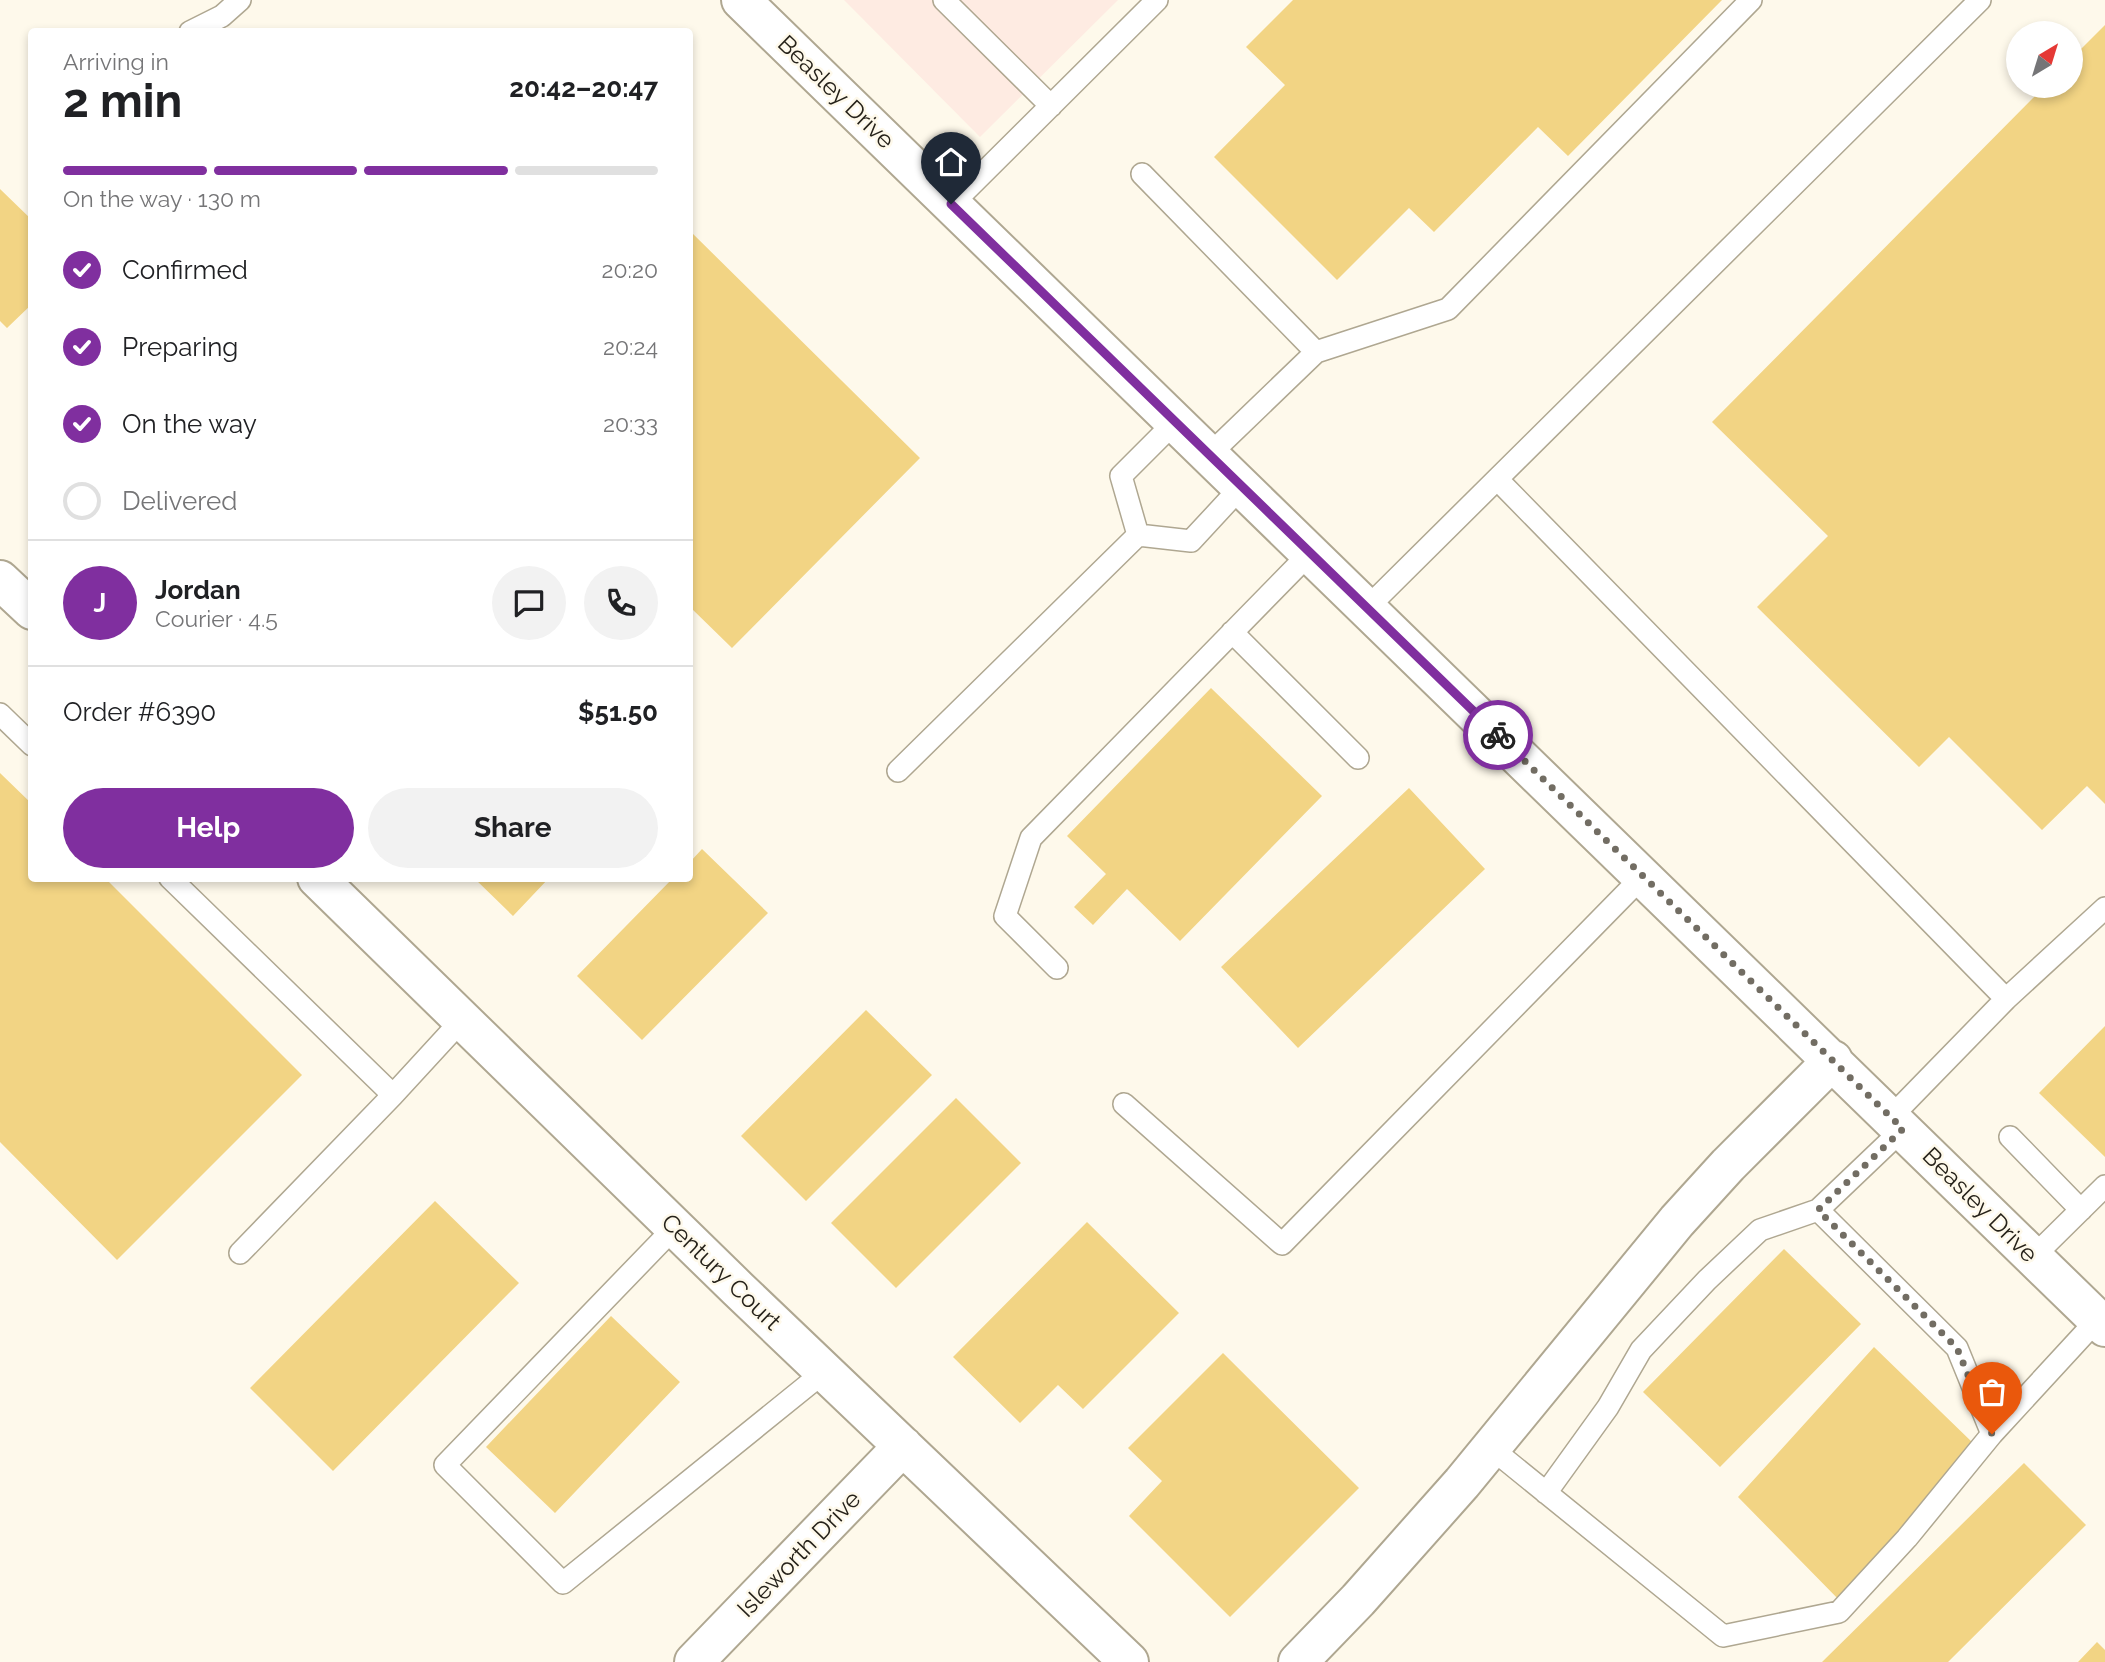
<!DOCTYPE html>
<html lang="en">
<head>
<meta charset="utf-8">
<style>
	body { margin:0; font-family:Raleway,sans-serif; background:#f2f2f2; color:#202124; height:100vh; display:flex; flex-direction:column; font-size:26px; white-space:nowrap }
	* { box-sizing:border-box; margin:0 }
	p { font-size:23px; color:#757577 }
	.icon { flex:none; width:38px; height:38px; fill:none; stroke:currentColor; stroke-width:2; stroke-linecap:round; stroke-linejoin:round }
	.map { position:relative; flex:1; overflow:hidden }
	.sheet { position:absolute; left:28px; top:28px; width:665px; height:854px; display:flex; flex-direction:column; background:#fff; border-radius:7px; box-shadow:0 4px 10px #0003 }
	.sheet>* { flex:none }
	.needle { width:46px; rotate:38deg }
	.fabs { position:absolute; left:2006px; top:21px; display:grid; gap:14px }
	.fabs a { display:grid; place-items:center; width:77px; height:77px; border-radius:50%; background:#fff; box-shadow:0 4px 10px #0003; font-size:35px }
	.pin { position:absolute; display:grid; place-items:center; width:60px; height:60px; color:#fff; margin:-72px -30px; border-radius:50% 50% 50% 0; rotate:-45deg; box-shadow:0 0 7px #0007 }
	.pin .icon { rotate:45deg }
	.courier { position:absolute; display:grid; place-items:center; width:70px; height:70px; margin:-35px; border:5px solid #802f9f; border-radius:50%; background:#fff; color:#222; box-shadow:0 2px 9px #0007 }
	.headline em { font-style:normal; font-weight:700 }
	.headline div { display:flex; flex-direction:column-reverse }
	.headline { display:flex; align-items:center; justify-content:space-between; height:119px; padding:0 35px }
	h1 { font-size:46px; font-weight:700; line-height:52px }
	.bar { display:grid; grid-template-columns:repeat(4,1fr); gap:10px 7px; align-content:center; height:84px; padding:0 35px }
	.bar i { height:9px; border-radius:5px; background:#e0e0e0 }
	.bar .current { background:#802f9f }
	.bar p { grid-column:span 4 }
	.line { display:flex; align-items:center; gap:18px; padding:0 35px; border-top:2px solid #e0e0e0 }
	.line div { flex:1 }
	.round { display:grid; place-items:center; flex:none; width:74px; height:74px; border-radius:37px; background:#f2f2f2 }
	ol { padding:0 35px; list-style:none }
	li { display:flex; align-items:center; gap:21px; height:77px }
	li p { margin-inline-start:auto }
	li .icon { padding:7px; border-radius:50%; background:#802f9f; color:#fff; stroke-width:4 }
	li:last-child { color:#757577 }
	li i { width:38px; height:38px; border:4px solid #e0e0e0; border-radius:50% }
	.button { display:flex; gap:14px; margin-top:auto; padding:14px 35px }
	.button a { flex:1; height:80px; border-radius:42px; background:#802f9f; color:#fff; font-size:28px; font-weight:700; line-height:80px; text-align:center }
	.button a+a { background:#f2f2f2; color:#202124 }
	.map>svg:first-child { display:block }
	.industrial { fill:#feebe2 }
	.building { fill:#f2d484 }
	.lines { fill:none; stroke-linecap:round; stroke-linejoin:round }
	.service-casing { stroke:#afa791; stroke-width:24 }
	.minor-casing { stroke:#afa791; stroke-width:42 }
	.service { stroke:#fff; stroke-width:21 }
	.minor { stroke:#fff; stroke-width:38 }
	.done { stroke:#726d63; stroke-width:7; stroke-dasharray:0 12.6 }
	.route { stroke:#802f9f; stroke-width:9 }
	.labels { text-anchor:middle; stroke-width:5; stroke-linejoin:round; paint-order:stroke }
	.street-label { font-size:24px; fill:#26221a; stroke:#fef9eb }
</style>
</head>
<body>
<div class="map">
<svg width="2105" height="1662" viewBox="0 0 2105 1662">
	<rect width="100%" height="100%" fill="#fef9eb"/>
	<path class="industrial" d="M844 0H1118L980 137Z"/>
	<path class="building" d="M1293 0H1722L1568 156 1538 127 1434 232 1409 208 1337 280 1214 157 1285 85 1246 47Z
		M2105 25V804L2087 786 2042 830 1949 737 1919 767 1757 607 1828 536 1712 422 2045 86H2070V60Z
		M0 189 32 220V304L7 328 0 321Z
		M690 231 920 458 732 648 690 607Z
		M1211 688 1322 796 1180 941 1127 889 1093 925 1074 907 1106 874 1067 836Z
		M0 773 32 804V878H105L302 1075 117 1260 0 1142Z
		M1409 788 1485 869 1298 1048 1221 967Z
		M702 849 768 913 642 1040 577 976 673 878H690V862Z
		M474 878H549L513 916Z
		M866 1010 932 1075 806 1201 741 1136Z
		M2105 1026V1157L2039 1093Z
		M956 1098 1021 1163 896 1288 831 1223Z
		M435 1201 519 1283 333 1471 250 1388Z
		M1087 1222 1179 1313 1083 1409 1058 1385 1020 1423 953 1357Z
		M1784 1249 1861 1324 1720 1467 1643 1392Z
		M611 1316 680 1382 555 1513 486 1447Z
		M1874 1347 1974 1444 1843 1604 1738 1497Z
		M1223 1353 1359 1488 1230 1617 1129 1516 1162 1481 1128 1448Z
		M2024 1463 2086 1525 1948 1662H1822Z
		M2097 1642 2105 1650V1662H2078Z"/>
	<g class="lines">
		<defs>
			<path id="service" d="M944 0 1051 106
				M190 32 222 16 240 0
				M1142 174 1316 352 1209 455
				M952 204 1157 0
				M1316 352 1448 309 1751 0
				M1175 422 1121 476 1138 535 1191 541 1242 486
				M1497 479 2006 999
				M1367 608 1980 0
				M1232 632 1358 758
				M0 714 32 745
				M898 771 1138 535
				M170 878 393 1095 240 1253
				M1057 968 1005 916 1031 838 1310 553
				M393 1095 462 1020
				M1124 1104 1282 1244 1643 876
				M1891 1117 2006 999 2105 908
				M2010 1137 2081 1210
				M675 1227 445 1465 563 1583 824 1372
				M2033 1257 2105 1186
				M1992 1434 2097 1320
				M1491 1448 1723 1636 1839 1612 1907 1538 1992 1434 1957 1348 1818 1210 1903 1129
				M1546 1493 1608 1407 1641 1350 1707 1280 1760 1230 1818 1210"/>
			<path id="minor" d="M741 0 2105 1327
				M0 580 32 610
				M317 878 738 1289 1129 1662
				M694 1662 903 1446
				M1298 1662 1358 1600 1462 1483 1677 1221 1728 1165 1833 1060"/>
		</defs>
		<use href="#service" class="service-casing"/>
		<use href="#minor" class="minor-casing"/>
		<use href="#service" class="service"/>
		<use href="#minor" class="minor"/>
	</g>
	<g class="lines">
		<path class="done" d="M1498 735 1903 1129 1818 1210 1957 1348 1992 1434"/>
		<path class="route" d="M951 204 1498 735"/>
	</g>
	<g class="labels">
		<g class="street-label">
			<text transform="translate(836 92) rotate(44)" y="8">Beasley Drive</text>
			<text transform="translate(1980 1205) rotate(45)" y="8">Beasley Drive</text>
			<text transform="translate(721 1272) rotate(44)" y="8">Century Court</text>
			<text transform="translate(799 1554) rotate(-46)" y="8">Isleworth Drive</text>
		</g>
	</g>
</svg>
<div class="fabs">
<a><svg class="needle" viewBox="-14 -14 28 28"><path d="M0-13l5 13h-10z" fill="#e53935"/><path d="M0 13l5-13h-10z" fill="#757577"/></svg></a>
</div>
<div class="pin" style="left:1992px;top:1434px;background:#ea580c"><svg class="icon" aria-label="bag" viewBox="0 0 24 24"><path d="M5 8h14l-1 12H6zM9 8a3 3 0 0 1 6 0"/></svg></div>
<div class="pin" style="left:951px;top:204px;background:#1f2937"><svg class="icon" aria-label="home" viewBox="0 0 24 24"><path d="M3 11l9-7 9 7M6 9v11h12V9"/></svg></div>
<div class="courier" style="left:1498px;top:735px"><svg class="icon" aria-label="bike" viewBox="0 0 24 24"><circle cx="6" cy="16" r="4"/><circle cx="18" cy="16" r="4"/><path d="M6 16l4-8h5l3 8M10 8l3 8H6M13 5h3"/></svg></div>
<section class="sheet">
<div class="headline"><div><h1>2 min</h1><p>Arriving in</p></div><em>20:42–20:47</em></div>
<div class="bar"><i class="current"></i><i class="current"></i><i class="current"></i><i></i><p>On the way · 130 m</p></div>
<ol>
<li><svg class="icon" aria-label="check" viewBox="0 0 24 24"><path d="M5 12l5 5 9-10"/></svg>Confirmed<p>20:20</p></li>
<li><svg class="icon" aria-label="check" viewBox="0 0 24 24"><path d="M5 12l5 5 9-10"/></svg>Preparing<p>20:24</p></li>
<li><svg class="icon" aria-label="check" viewBox="0 0 24 24"><path d="M5 12l5 5 9-10"/></svg>On the way<p>20:33</p></li>
<li><i></i>Delivered</li>
</ol>
<div class="line" style="height:126px"><b class="round" style="background:#802f9f;color:#fff">J</b><div><b>Jordan</b><p>Courier · 4.5</p></div><a class="round"><svg class="icon" aria-label="chat" viewBox="0 0 24 24"><path d="M4 5h16v11H9l-5 4z"/></svg></a><a class="round"><svg class="icon" aria-label="phone" viewBox="0 0 24 24"><path d="M5 4h4l2 5-3 2q2 4 5 5l2-3 5 2v4C11 20 4 13 5 4z"/></svg></a></div>
<div class="line" style="height:91px"><div>Order #6390</div><b>$51.50</b></div>
<div class="button"><a>Help</a><a>Share</a></div>
</section>
</div>
</body>
</html>
